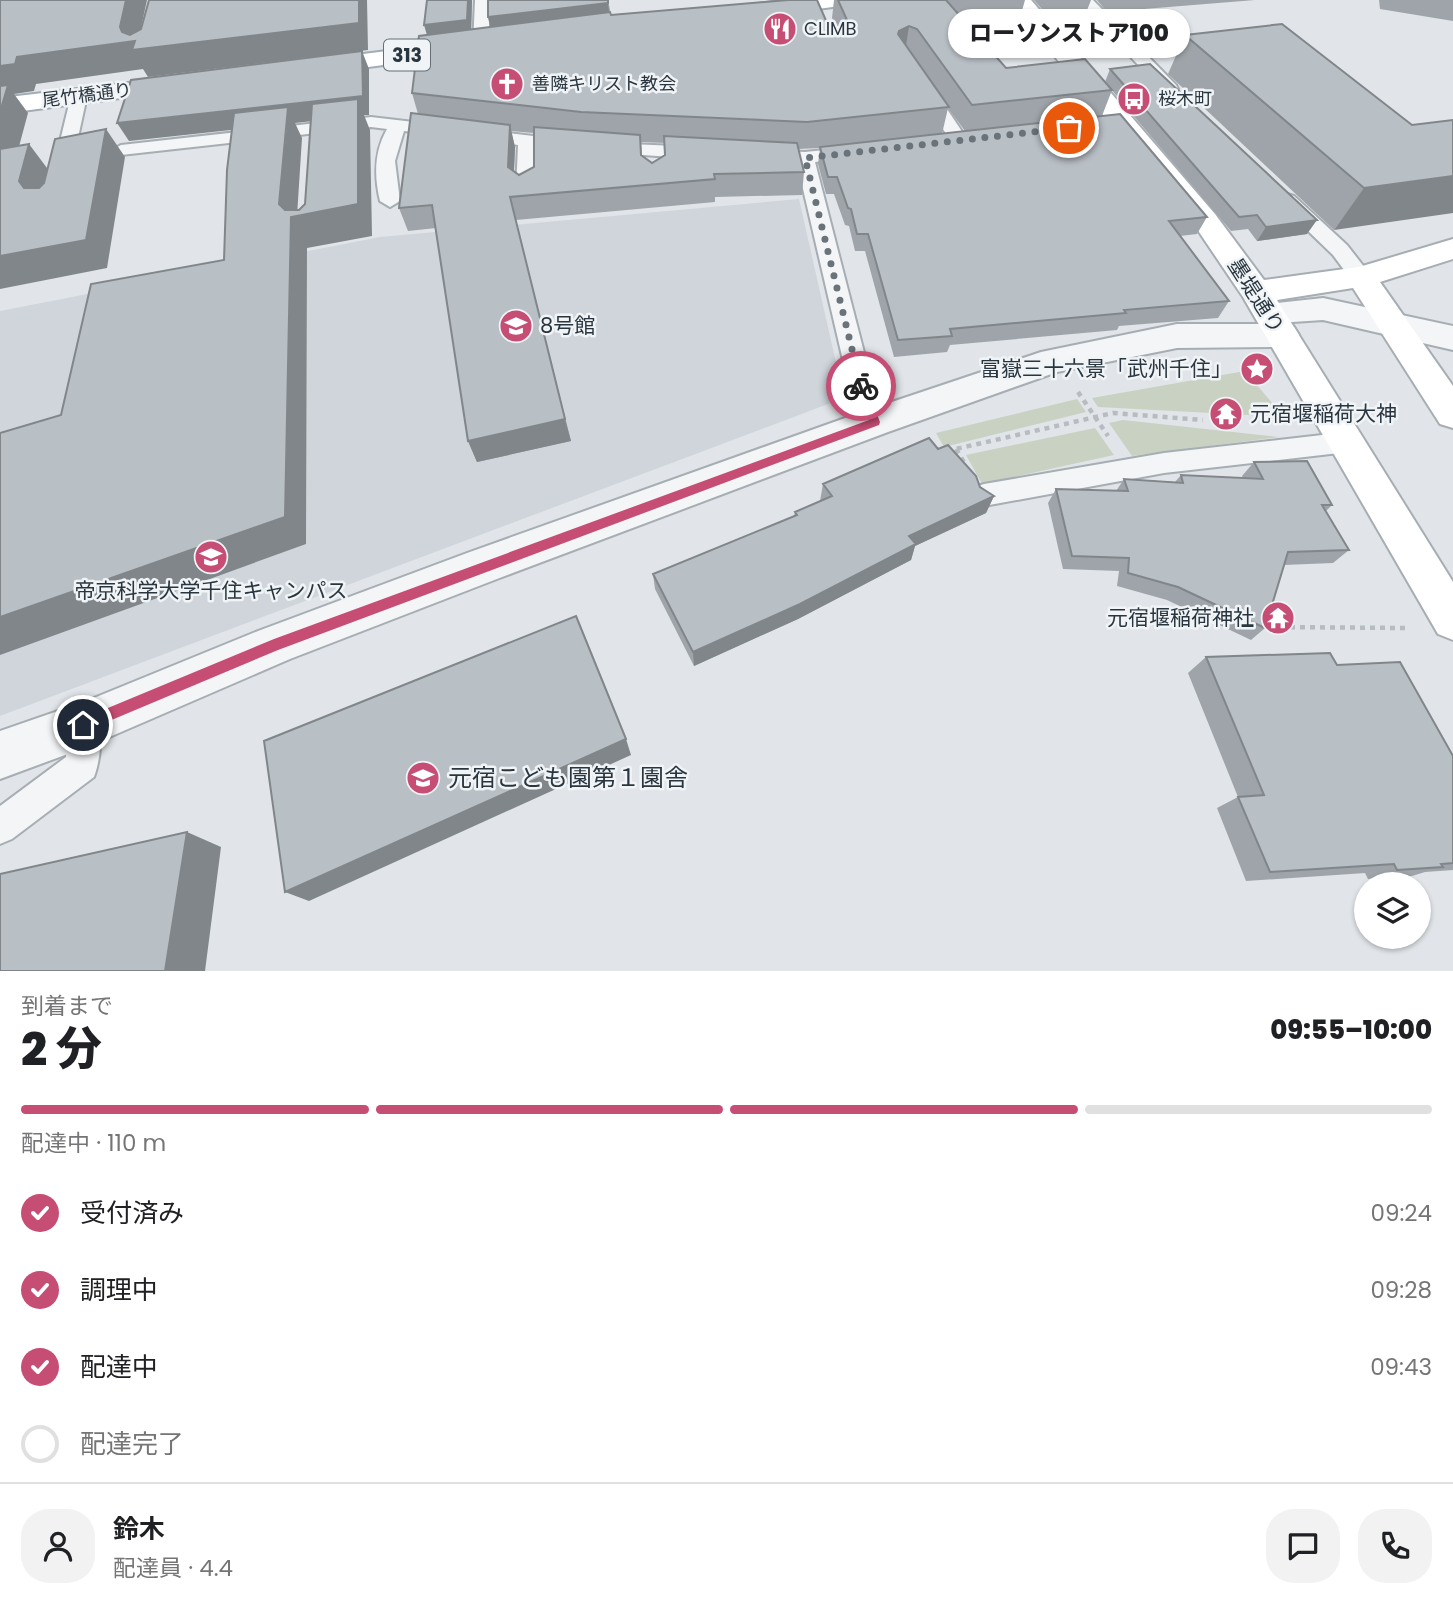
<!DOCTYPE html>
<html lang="ja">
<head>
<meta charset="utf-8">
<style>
	body { margin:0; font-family:Poppins,"Noto Sans JP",sans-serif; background:#f2f2f2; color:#202124; height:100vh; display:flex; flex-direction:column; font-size:26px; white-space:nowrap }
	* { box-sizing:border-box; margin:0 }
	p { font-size:23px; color:#757577 }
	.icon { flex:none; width:38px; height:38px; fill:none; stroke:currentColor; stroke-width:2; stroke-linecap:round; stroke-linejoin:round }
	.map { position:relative; height:971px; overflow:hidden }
	.panel { display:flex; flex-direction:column; background:#fff; flex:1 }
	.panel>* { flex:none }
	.controls { position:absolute; left:1354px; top:872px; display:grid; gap:14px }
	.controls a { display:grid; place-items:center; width:77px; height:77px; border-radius:50%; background:#fff; box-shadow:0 2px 5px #0004; font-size:35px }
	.pin { position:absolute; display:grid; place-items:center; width:60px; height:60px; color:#fff; margin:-30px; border:4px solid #fff; border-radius:50%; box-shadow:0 2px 7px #0007 }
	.courier { position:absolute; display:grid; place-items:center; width:70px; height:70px; margin:-35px; border:5px solid #c64d74; border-radius:50%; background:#fff; color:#222; box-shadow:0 2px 9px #0007 }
	.bubble { position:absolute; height:49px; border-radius:24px; background:#fff; box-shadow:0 2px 5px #0004; font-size:23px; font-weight:800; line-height:49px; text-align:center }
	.overview em { font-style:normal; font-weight:800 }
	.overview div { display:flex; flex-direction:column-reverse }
	.overview { display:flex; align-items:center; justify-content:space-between; height:119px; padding:0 21px }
	h1 { font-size:46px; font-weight:800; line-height:52px }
	.bar { display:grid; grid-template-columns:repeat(4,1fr); gap:10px 7px; align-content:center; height:84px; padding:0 21px }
	.bar i { height:9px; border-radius:5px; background:#e0e0e0 }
	.bar .current { background:#c64d74 }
	.bar p { grid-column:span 4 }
	.line { display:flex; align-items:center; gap:18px; padding:0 21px; border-top:2px solid #e0e0e0 }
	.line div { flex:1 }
	.round { display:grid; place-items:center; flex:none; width:74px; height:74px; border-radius:28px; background:#f2f2f2 }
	ol { padding:0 21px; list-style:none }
	li { display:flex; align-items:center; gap:21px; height:77px }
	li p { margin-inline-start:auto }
	li .icon { padding:7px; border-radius:50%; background:#c64d74; color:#fff; stroke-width:4 }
	li:last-child { color:#757577 }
	li i { width:38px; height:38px; border:4px solid #e0e0e0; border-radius:50% }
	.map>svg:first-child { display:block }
	.built { fill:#cfd5db }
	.green { fill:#c9d2c2 }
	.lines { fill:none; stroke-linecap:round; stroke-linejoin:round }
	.lane-casing { stroke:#a6adb3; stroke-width:4 }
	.street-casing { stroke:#a6adb3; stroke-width:4 }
	.secondary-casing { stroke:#a6adb3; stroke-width:4 }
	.primary-casing { stroke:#a1acb4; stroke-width:4 }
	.path { stroke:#b7bcc0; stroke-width:4.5; stroke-dasharray:5 5; stroke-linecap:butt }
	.lane { fill:#f3f5f7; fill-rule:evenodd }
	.street { fill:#f3f5f7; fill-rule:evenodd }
	.secondary { fill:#fff; fill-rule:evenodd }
	.primary { fill:#fff; fill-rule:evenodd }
	.wall { fill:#9ea4a9; fill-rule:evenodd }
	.shaded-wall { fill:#81868a; fill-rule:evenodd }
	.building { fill:#b8bfc5; stroke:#81868a; stroke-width:2 }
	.route { fill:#c64d74 }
	.done { stroke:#6a737a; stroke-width:7; stroke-dasharray:0 12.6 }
	.labels { text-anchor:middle; stroke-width:5; stroke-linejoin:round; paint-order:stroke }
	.far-poi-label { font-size:18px; fill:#2a363f; stroke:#f0f4f6; text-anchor:start }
	.far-street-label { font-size:18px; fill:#2a363f; stroke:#f0f4f6 }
	.shield { fill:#f0f4f6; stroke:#656f76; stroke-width:2 }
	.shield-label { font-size:19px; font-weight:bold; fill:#2a363f }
	.street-label { font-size:21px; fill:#2a363f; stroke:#f0f4f6 }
	.poi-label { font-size:21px; fill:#2a363f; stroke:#f0f4f6; text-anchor:start }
	.near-poi-label { font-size:24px; fill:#2a363f; stroke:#f0f4f6; text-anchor:start }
</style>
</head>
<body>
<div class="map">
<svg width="1453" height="971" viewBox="0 0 1453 971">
	<rect width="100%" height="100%" fill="#e1e5e9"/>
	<path class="built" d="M799 199 844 398 0 716V311L380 237Z"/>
	<path class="green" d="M1245 371 1284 417 1098 407 1092 398Z
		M1077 399 1086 412 944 447 936 433Z
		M1123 420 1279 437H1280L1132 456 1109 423Z
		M1095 428 1114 455 982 484 966 455Z"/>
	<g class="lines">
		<defs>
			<path id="lane" d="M475 0H489V46L481 51 473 46Z
				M1078 0H1093L1176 85 1178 89 1176 93H1164Z
				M927 87 933 88 967 139 964 143 958 144 952 143 919 92Z
				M79 91 87 96 71 170 62 176 53 170 71 96Z
				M371 117 567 140 576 145 567 150 536 147V190L526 196 516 190 518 145 404 131 395 161 400 201 390 207 380 201C374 176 374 152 387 129L371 127 121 155 112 150 121 145Z
				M606 143 700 147 709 153 700 159 600 152 597 148 600 144Z
				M854 147 863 152 860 156 815 162 876 399 887 422 884 429 875 431 866 429 852 399 797 163 767 162 758 156 767 150 805 152Z
				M1287 194 1294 196 1347 245 1372 277 1369 282H1353L1333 255 1280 204 1277 200 1280 196Z
				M1348 432 1357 435 1361 442 1357 449 1348 452 1164 473 984 506 975 503 971 495 975 487 984 484 1164 453Z
				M84 709 95 714C103 732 101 758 94 777L12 839 0 844V806L66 757 68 725 73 714Z"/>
			<path id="street" d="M1323 298 1453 326V350L1323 320 1278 323 1294 327 1299 335 1294 343 1282 347 1177 348 1057 372 888 432 497 579 290 659 84 748 0 779V731L84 702 258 631 467 553 862 412 1041 352 1177 324H1267L1258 321 1253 313 1258 305Z"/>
			<path id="secondary" d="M1008 0H1031L1215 214 1264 280 1359 267 1453 239V259L1380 282 1453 386V428L1440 424 1353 288 1277 300 1453 582V640L1438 634 1243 297 1195 226Z"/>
			<path id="primary" d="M786 0H851L848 5 840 6 766 16 758 14 755 9 758 4Z
				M467 41 475 43 479 48 475 53 315 74 307 72 303 67 307 62 315 60Z
				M179 77 188 79 191 84 188 89 0 114V98Z"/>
		</defs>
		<use href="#lane" class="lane-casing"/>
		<use href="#street" class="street-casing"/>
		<use href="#secondary" class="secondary-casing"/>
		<use href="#primary" class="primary-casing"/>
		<path class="path" d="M1078 392 1108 436
			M956 449 965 464
			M947 451 1113 413 1203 420
			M1270 627 1407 628"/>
		<use href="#lane" class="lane"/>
		<use href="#street" class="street"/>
		<use href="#secondary" class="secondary"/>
		<use href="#primary" class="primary"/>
	</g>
	<path class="wall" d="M427 0H472L471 29 490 27 488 17 608 0 611 15 836 26 832 18 834 0H1025L1020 18 966 23 1006 68 1112 90 1102 116 1207 217 1197 234 1180 236 1229 301 1218 318 1119 326 1117 330 950 345 947 352 894 357 865 251H855L849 226 845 225 834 194H826L818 164 820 148 798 149 804 172 802 195 715 197V202L516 220 571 441 477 462 468 441 436 228 408 231 399 208 418 114 412 93 427 35ZM948 108 965 131 942 134ZM511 131 534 133V167L519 175 514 172 515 147ZM641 142 665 143V155L652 163 642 156Z
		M1034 0H1091L1086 13 1048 16Z
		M1097 0H1255L1107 12Z
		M1379 0H1453V21L1380 9Z
		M1185 35 1412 125 1334 230 1168 74Z
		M1110 69 1307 234 1257 241 1248 229 1231 231 1105 82Z
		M938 449 980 487 994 496 986 513 915 546 911 560 798 619 694 666 655 589 653 574 794 516 795 512 820 501 823 484Z
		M1254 462 1332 505 1326 511 1349 550 1333 563 1284 565 1265 628 1251 640 1167 600 1117 586 1119 571 1063 569 1048 503 1056 489 1116 491 1124 479 1175 482 1181 475 1243 478 1242 476Z
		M1206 657 1337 665 1453 756V870L1425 872 1412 876 1368 879 1365 873 1246 881 1217 808 1238 797 1188 673Z"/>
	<path class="shaded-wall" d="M126 0H147L137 46 359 0H367L368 50 148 77 143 69 36 84 34 91 14 94 28 113 10 180 0 167V66L17 57 120 27Z
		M468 0H472L471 37 429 42 424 25Z
		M608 3 610 19 492 34 488 17Z
		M909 26 905 52 895 57 899 31Z
		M362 51 369 69V115H364L370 130 372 236 307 248 306 544 0 655V617L279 204 287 124 129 141 117 123ZM358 116V204L297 216 302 138 295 123Z
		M510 125 515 147 513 190 508 167Z
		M106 129 125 157 107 268 0 289V256Z
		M29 144 50 172 41 209 19 181Z
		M1453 176V213L1334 230 1364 188Z
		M1317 220 1307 234 1257 241 1266 227Z
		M565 419 571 441 477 462 468 441Z
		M994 496 986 513 915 546 911 560 798 619 694 666 693 652 909 536Z
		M626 739 631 755 309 901 285 892Z
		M187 832 221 847 205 971H165Z"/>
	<path class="building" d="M0 0H126L120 27 122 32 130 35 141 29 149 0H359V23L132 50 135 41 17 57 15 64 0 66Z
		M427 0H468L467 20 424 25Z
		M488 0H608V3L488 17Z
		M788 0H817L828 25 843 27 847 20 838 0H946L1006 68 1085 59 1112 90 972 105 917 29 909 26 899 31 898 34 949 107 807 122 581 112 412 93 419 36 610 12 611 15Z
		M1282 24 1412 125 1453 120V176L1364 188 1185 35Z
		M362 51 363 96 117 123 131 80Z
		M1150 64 1317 220 1266 227 1257 215 1239 217 1110 69Z
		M8 85 0 112V86Z
		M358 99V204L291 217 285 517 0 617V433L61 415 91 284 224 260 227 170 234 113 288 107 279 204 285 210H299L305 204 312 104Z
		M411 113 510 125 508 167 519 175 534 167V127L640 135 641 155 652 163 665 155 664 136 797 143 804 172 714 174 715 179 510 197 565 419 468 441 432 205 399 208Z
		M1120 114 1207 217 1169 221 1229 301 1124 310 1126 313 950 329 952 336 898 340 868 234H857L851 209 848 208 837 177H828L820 147Z
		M106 129 86 240 0 256V149L29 144 19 181 24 188H39L44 183 55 139Z
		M929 438 938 449 948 445 976 476 980 487 994 496 909 536 916 544 800 604 693 652 653 574 797 515 795 512 832 496 823 484Z
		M1307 461 1332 505H1322L1349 550 1288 552 1265 628 1178 587 1128 573 1129 558 1072 556 1056 489 1128 491 1124 479 1183 483 1181 475 1263 479 1254 462Z
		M576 616 626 739 285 892 264 741Z
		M1330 653 1337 665 1400 662 1453 756V863L1441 864 1443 867 1397 870 1394 864 1270 872 1238 797 1264 795 1206 657Z
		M187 832 165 971H0V874Z"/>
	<path class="route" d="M861 382 866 386 880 422 879 425 278 650 83 732 79 730V720L274 639 869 420 856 386Z"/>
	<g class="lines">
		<path class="done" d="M861 386 805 158 1069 128"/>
	</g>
	<defs>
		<symbol id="restaurant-disc" viewBox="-11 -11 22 22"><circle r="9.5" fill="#c64d74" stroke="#f0f4f6"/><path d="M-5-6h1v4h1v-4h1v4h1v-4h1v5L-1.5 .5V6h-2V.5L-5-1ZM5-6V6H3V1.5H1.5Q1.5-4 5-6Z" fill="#fff"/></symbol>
		<symbol id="church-disc" viewBox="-11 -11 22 22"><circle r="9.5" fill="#c64d74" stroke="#f0f4f6"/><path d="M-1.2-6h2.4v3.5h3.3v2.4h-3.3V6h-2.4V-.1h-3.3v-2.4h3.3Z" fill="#fff"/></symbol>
		<symbol id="bus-disc" viewBox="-11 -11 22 22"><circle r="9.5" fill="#c64d74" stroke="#f0f4f6"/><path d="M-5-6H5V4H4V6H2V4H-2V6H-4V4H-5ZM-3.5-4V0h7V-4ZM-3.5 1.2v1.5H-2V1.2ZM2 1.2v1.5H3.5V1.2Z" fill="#fff"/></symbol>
		<symbol id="university-disc" viewBox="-11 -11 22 22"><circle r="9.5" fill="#c64d74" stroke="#f0f4f6"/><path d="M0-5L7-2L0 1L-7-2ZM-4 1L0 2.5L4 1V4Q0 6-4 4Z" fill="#fff"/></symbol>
		<symbol id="sight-disc" viewBox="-11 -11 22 22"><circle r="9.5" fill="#c64d74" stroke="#f0f4f6"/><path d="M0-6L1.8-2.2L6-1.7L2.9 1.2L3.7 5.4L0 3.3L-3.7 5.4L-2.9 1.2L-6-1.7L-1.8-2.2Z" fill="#fff"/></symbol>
		<symbol id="temple-disc" viewBox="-11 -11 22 22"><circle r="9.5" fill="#c64d74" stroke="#f0f4f6"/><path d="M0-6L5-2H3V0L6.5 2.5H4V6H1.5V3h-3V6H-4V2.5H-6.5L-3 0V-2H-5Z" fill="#fff"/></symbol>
		<symbol id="school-disc" viewBox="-11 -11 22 22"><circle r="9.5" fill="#c64d74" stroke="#f0f4f6"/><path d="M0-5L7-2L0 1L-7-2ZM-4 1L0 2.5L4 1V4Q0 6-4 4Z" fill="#fff"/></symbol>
	</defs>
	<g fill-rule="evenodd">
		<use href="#restaurant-disc" x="761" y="10" width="38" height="38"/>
		<use href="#church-disc" x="488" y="65" width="38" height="38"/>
		<use href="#bus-disc" x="1115" y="80" width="38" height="38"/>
		<use href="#university-disc" x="497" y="307" width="38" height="38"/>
		<use href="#sight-disc" x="1238" y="350" width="38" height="38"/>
		<use href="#temple-disc" x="1207" y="395" width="38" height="38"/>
		<use href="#university-disc" x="192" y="538" width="38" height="38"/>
		<use href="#temple-disc" x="1259" y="599" width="38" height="38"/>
		<use href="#school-disc" x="404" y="759" width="38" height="38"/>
	</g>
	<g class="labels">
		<g class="far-poi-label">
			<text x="804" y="35">CLIMB</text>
			<text x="532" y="90">善隣キリスト教会</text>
			<text x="1158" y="105">桜木町</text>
		</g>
		<g class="far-street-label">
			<text transform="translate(87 95) rotate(-7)" y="6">尾竹橋通り</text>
		</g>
		<rect class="shield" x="384" y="39.5" width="46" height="31" rx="5"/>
		<g class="shield-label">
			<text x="407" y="62">313</text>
		</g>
		<g class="street-label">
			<text transform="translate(1256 296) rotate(57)" y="7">墨堤通り</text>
		</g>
		<g class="poi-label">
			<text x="540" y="333">8号館</text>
			<text x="1232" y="376" text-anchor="end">富嶽三十六景「武州千住」</text>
			<text x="1250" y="421">元宿堰稲荷大神</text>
			<text x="211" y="598" text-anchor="middle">帝京科学大学千住キャンパス</text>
			<text x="1254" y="625" text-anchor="end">元宿堰稲荷神社</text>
		</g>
		<g class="near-poi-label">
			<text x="448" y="786">元宿こども園第１園舎</text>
		</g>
	</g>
</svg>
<div class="controls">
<a><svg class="icon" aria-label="layers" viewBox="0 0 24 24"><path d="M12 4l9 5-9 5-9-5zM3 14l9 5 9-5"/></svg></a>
</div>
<div class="pin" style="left:1069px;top:128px;background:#ea580c"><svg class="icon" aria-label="bag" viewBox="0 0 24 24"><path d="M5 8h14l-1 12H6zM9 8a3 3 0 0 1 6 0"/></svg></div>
<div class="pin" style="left:83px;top:725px;background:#1f2937"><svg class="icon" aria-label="home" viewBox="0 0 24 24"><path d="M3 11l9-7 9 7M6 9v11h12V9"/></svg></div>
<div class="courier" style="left:861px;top:386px"><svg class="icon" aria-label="bike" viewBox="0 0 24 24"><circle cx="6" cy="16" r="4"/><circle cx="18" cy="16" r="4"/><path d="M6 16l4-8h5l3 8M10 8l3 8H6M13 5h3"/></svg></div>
<div class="bubble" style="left:948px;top:9px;width:242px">ローソンストア100</div>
</div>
<section class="panel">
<div class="overview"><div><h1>2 分</h1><p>到着まで</p></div><em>09:55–10:00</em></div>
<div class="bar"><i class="current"></i><i class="current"></i><i class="current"></i><i></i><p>配達中 · 110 m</p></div>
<ol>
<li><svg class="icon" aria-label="check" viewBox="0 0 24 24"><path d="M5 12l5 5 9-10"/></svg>受付済み<p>09:24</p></li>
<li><svg class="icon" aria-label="check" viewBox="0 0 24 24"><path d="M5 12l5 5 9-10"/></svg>調理中<p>09:28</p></li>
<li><svg class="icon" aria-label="check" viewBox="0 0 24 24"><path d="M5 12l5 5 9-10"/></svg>配達中<p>09:43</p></li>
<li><i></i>配達完了</li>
</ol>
<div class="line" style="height:126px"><a class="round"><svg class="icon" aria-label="person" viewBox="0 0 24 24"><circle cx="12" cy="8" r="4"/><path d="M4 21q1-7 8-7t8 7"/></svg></a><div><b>鈴木</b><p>配達員 · 4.4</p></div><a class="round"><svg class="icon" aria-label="chat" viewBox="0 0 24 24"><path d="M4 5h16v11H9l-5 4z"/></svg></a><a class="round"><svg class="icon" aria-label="phone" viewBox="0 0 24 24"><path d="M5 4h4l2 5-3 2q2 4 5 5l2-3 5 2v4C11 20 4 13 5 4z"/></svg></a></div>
</section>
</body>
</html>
